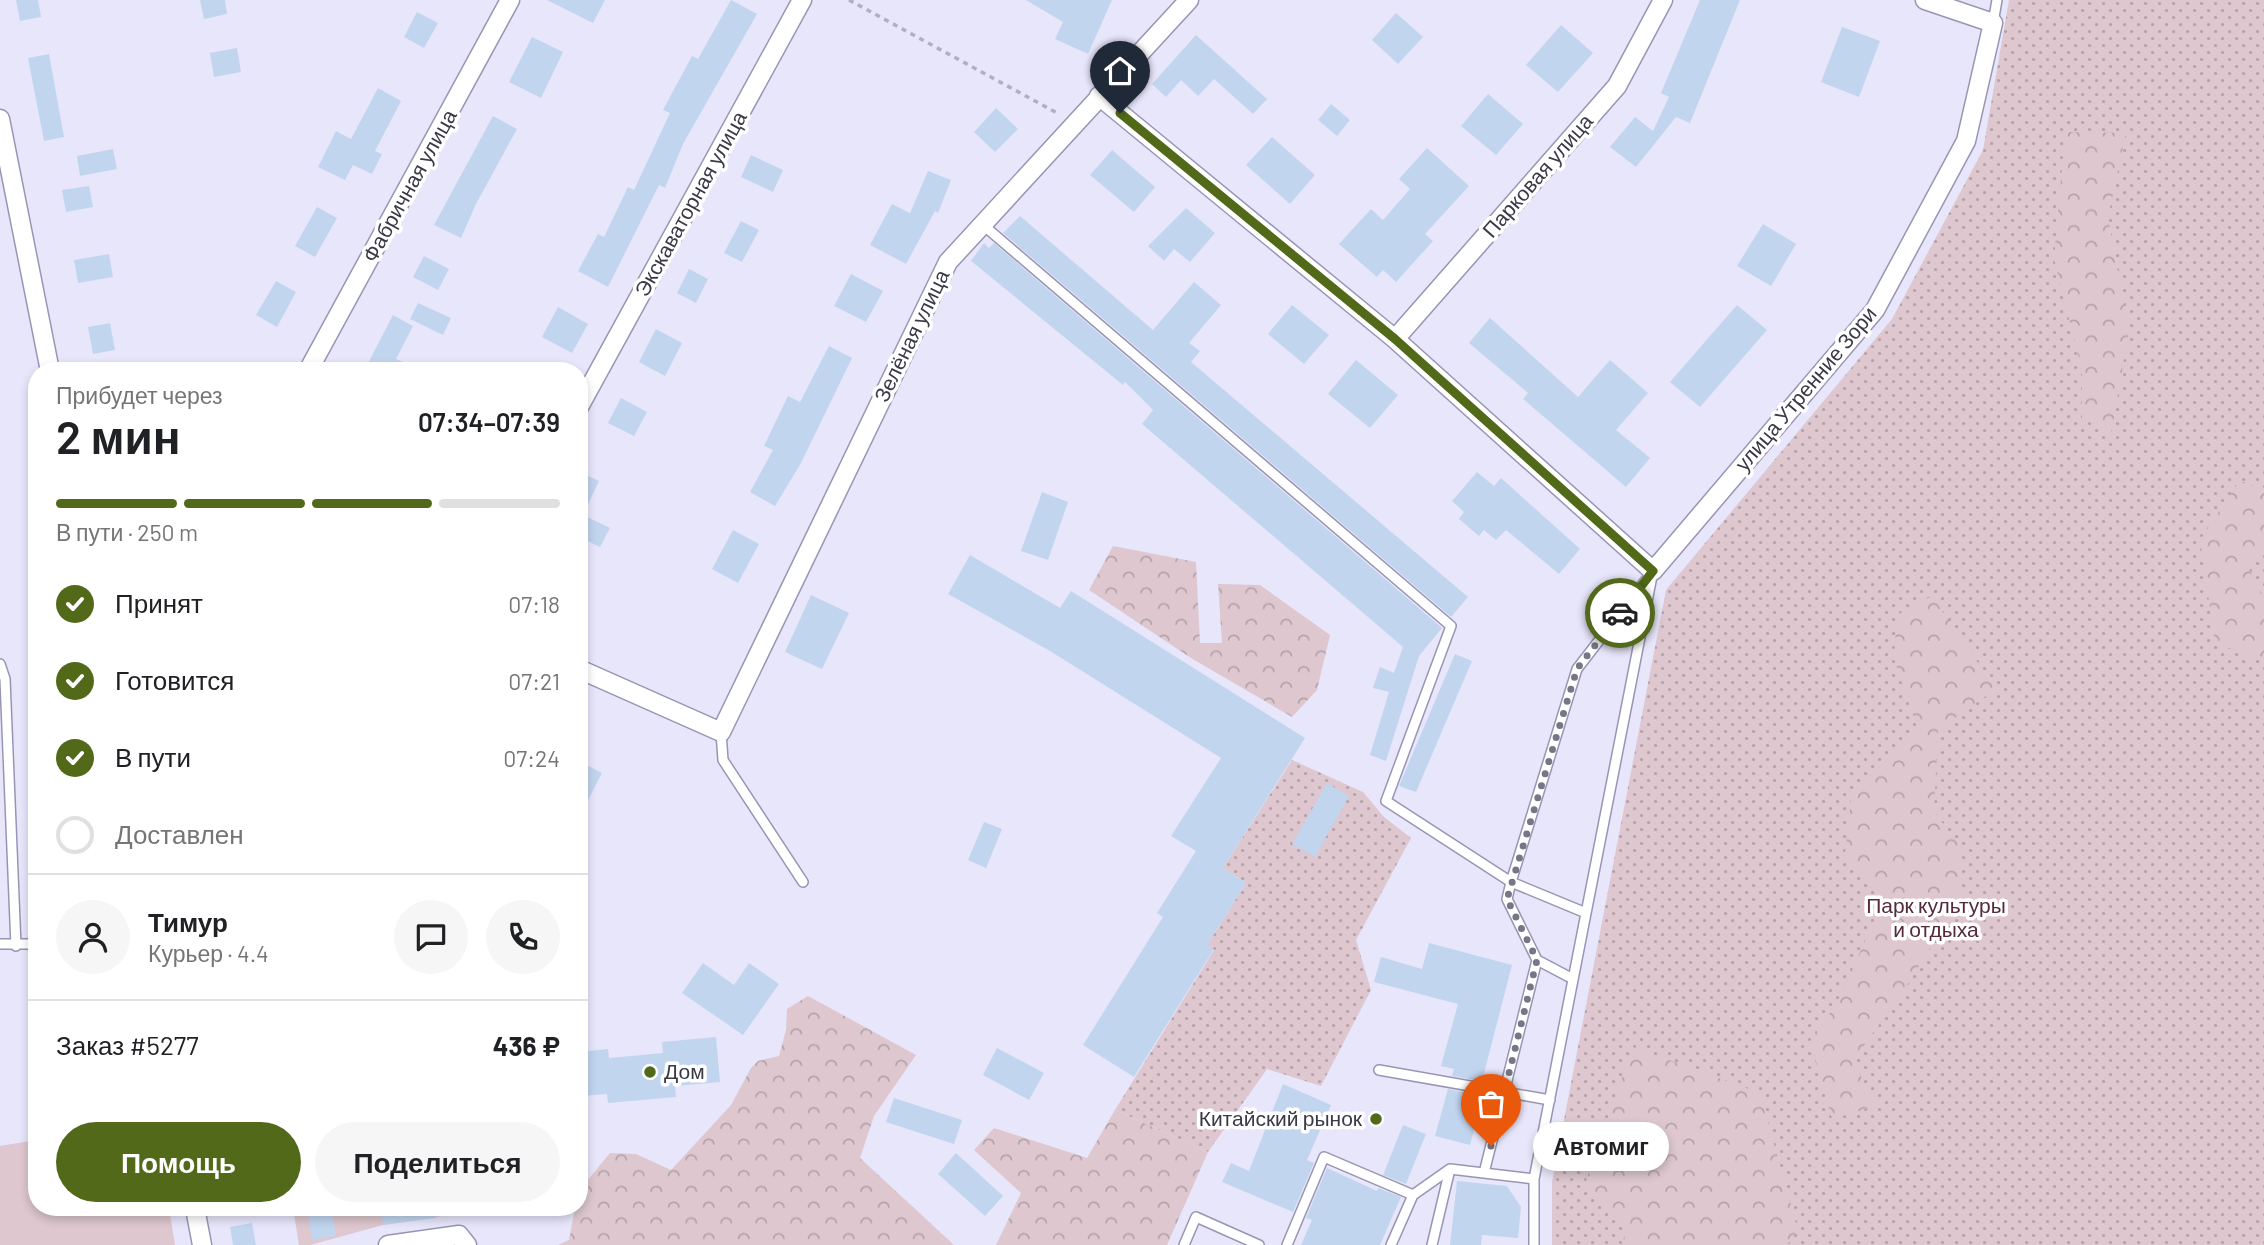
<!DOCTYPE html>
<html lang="ru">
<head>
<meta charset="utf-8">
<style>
	body { margin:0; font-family:Barlow,sans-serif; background:#f6f6f6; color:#202124; height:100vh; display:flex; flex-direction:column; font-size:26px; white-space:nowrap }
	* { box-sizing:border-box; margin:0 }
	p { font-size:23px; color:#757577 }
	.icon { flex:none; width:38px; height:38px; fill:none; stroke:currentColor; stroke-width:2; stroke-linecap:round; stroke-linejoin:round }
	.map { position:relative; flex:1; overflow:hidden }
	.sheet { position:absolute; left:28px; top:362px; width:560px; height:854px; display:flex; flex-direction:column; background:#fff; border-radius:28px; box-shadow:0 4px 10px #0003 }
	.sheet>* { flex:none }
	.pin { position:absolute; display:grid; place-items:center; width:60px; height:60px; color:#fff; margin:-72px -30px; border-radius:50% 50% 50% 0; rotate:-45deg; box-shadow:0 0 7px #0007 }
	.pin .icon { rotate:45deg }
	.courier { position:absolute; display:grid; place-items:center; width:70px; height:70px; margin:-35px; border:5px solid #516919; border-radius:50%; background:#fff; color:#222; box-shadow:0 2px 9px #0007 }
	.bubble { position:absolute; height:49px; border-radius:24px; background:#fff; box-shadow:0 4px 10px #0003; font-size:23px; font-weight:600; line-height:49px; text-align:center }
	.overview em { font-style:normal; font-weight:600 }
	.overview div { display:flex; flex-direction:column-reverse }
	.overview { display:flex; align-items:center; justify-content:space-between; height:119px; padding:0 28px }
	h1 { font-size:46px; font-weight:600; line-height:52px }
	.bar { display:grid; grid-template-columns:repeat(4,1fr); gap:10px 7px; align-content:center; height:84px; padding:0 28px }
	.bar i { height:9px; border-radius:5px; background:#e0e0e0 }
	.bar .active { background:#516919 }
	.bar p { grid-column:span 4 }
	.line { display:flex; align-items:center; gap:18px; padding:0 28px; border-top:2px solid #e0e0e0 }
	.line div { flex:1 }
	.round { display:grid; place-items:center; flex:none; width:74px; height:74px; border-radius:37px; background:#f6f6f6 }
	ol { padding:0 28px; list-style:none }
	li { display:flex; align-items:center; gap:21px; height:77px }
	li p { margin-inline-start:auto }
	li .icon { padding:7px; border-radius:50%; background:#516919; color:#fff; stroke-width:4 }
	li:last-child { color:#757577 }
	li i { width:38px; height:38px; border:4px solid #e0e0e0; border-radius:50% }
	.primary-button { display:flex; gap:14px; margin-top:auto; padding:14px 28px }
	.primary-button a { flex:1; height:80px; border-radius:42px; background:#516919; color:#fff; font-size:28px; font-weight:600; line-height:80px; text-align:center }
	.primary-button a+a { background:#f6f6f6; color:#202124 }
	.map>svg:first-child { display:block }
	.grass { fill:url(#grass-dots) }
	.forest { fill:url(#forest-crowns) }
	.garden { fill:#dec7cf }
	.building { fill:#c2d5ef }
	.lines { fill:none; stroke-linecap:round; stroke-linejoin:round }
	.lane-casing { stroke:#9895b4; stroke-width:12 }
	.street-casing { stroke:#9895b4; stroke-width:21 }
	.path { stroke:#b1afc1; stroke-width:3.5; stroke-dasharray:5 5; stroke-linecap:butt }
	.lane { stroke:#fff; stroke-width:9 }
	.street { stroke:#fff; stroke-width:18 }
	.done { stroke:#787686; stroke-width:7; stroke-dasharray:0 12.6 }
	.route { stroke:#516919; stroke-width:9 }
	.poi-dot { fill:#516919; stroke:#fff; stroke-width:2.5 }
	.labels { text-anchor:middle; stroke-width:7; stroke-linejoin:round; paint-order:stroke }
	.street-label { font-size:21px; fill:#3b3947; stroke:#fff }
	.park-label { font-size:21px; fill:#56293b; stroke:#fff }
	.poi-label { font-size:21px; fill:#3b3947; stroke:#fff; text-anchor:start }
</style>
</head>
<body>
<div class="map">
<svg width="2264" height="1245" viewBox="0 0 2264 1245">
	<defs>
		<pattern id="grass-dots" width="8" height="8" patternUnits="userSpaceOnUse" patternTransform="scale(1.75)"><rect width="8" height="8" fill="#dec7cf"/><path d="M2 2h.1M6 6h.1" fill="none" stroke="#b5a3aa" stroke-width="1.8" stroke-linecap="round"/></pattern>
		<pattern id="forest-crowns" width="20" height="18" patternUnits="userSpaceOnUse" patternTransform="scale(1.75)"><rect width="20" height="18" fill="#dec7cf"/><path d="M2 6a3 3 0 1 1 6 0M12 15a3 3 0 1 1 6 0" fill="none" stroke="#b5a3aa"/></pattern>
	</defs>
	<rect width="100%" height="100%" fill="#e8e6fb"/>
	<path class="grass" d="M2009 0H2264V1245H1552V1182L1666 590 1892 319 1983 150Z
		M1292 760 1363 792 1384 817 1411 838 1356 940 1371 990 1321 1086 1267 1069 1208 1152 1115 1110 1214 950 1207 945 1246 883 1223 868Z"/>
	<path class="forest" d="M2065 132 2126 133 2108 217 2129 331 2111 434 2082 418V370L2054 259Z
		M2240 480 2264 492V552L2248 567 2264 598V661L2215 643 2200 540Z
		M1113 546 1196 562 1200 643H1222L1218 584 1260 585 1330 635 1317 690 1292 717 1191 658 1089 590Z
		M1932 596 1996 689 1938 730 1934 811 1958 844 1961 898 1906 987 1853 1061 1876 1106 1832 1119 1810 1041 1838 1002 1883 900 1845 854 1851 799 1918 730 1894 659 1897 615Z
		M808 996 916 1055 874 1116 860 1158 954 1245H558L569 1240 575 1208H579V1195L587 1181 610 1153 636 1154 671 1170 731 1105 751 1068 758 1061 779 1056 786 1030 787 1009Z
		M1633 1047 1760 1093 1798 1230 1787 1245H1621L1626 1232 1586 1181Z
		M1115 1110 1208 1152 1167 1245H996L1021 1193 974 1150 994 1128 1087 1158Z"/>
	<path class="garden" d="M37 1125V1208H169L175 1245H0V1146L30 1141 28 1127Z
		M293 1208H455V1214L383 1225 310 1245H299Z"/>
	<path class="building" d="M16 0H38L41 17 20 21Z
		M200 0H225L227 14 204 19Z
		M547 0H605L593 23Z
		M731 0 757 14 683 144 665 188 659 185 608 287 578 271 598 234 604 237 628 187 634 190 670 113 663 110 692 56 698 59Z
		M1026 0H1112L1088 54 1055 39 1063 22Z
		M1700 0H1740L1690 123 1676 117 1636 167 1610 147 1635 117 1653 131 1669 97 1661 93Z
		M417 12 438 23 424 48 404 37Z
		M1396 13 1423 37 1398 64 1372 40Z
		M1561 25 1593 53 1558 92 1526 65Z
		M1842 27 1880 41 1859 97 1821 82Z
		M1196 35 1267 99 1253 114 1214 79 1198 96 1181 80 1166 97 1152 84Z
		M532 37 563 52 541 98 509 82Z
		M237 48 241 72 214 77 210 53Z
		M49 54 64 137 44 141 28 58Z
		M378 88 401 101 375 151 382 154 372 174 353 165 345 180 318 167 336 131 351 139Z
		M1488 94 1523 124 1496 155 1461 126Z
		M1331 104 1350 120 1337 136 1318 120Z
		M996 108 1018 129 995 152 974 132Z
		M493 116 517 129 476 204 461 238 434 225Z
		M1272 137 1315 175 1290 204 1246 165Z
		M1427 148 1469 186 1425 234 1433 241 1396 282 1383 270 1377 277 1339 244 1371 209 1383 220 1410 189 1399 179Z
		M113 149 117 169 80 176 77 156Z
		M1112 150 1155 187 1134 212 1090 175Z
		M751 155 783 170 773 192 741 177Z
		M928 171 951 180 938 213 935 211 906 264 870 245 892 204 910 213Z
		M89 186 93 207 66 212 62 190Z
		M317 207 337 218 315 257 295 246Z
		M1186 208 1215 233 1190 262 1174 249 1164 261 1148 246Z
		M1020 216 1153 330 1194 282 1221 305 1189 343 1200 351 1191 362 1468 597 1451 617 1003 233Z
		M741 221 759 230 742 262 724 253Z
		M1763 224 1796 244 1771 286 1737 266Z
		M984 243 989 248 994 243 1442 628 1419 656 1386 761 1370 755 1389 692 1373 688 1380 667 1394 673 1403 647 1142 424 1153 410 1125 382 1123 385 971 261Z
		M109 254 113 277 78 283 74 260Z
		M424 256 449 269 438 290 413 277Z
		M689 269 708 279 696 303 677 293Z
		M851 274 883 291 866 322 834 306Z
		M276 281 296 292 277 327 256 315Z
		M418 303 451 318 443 335 410 319Z
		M1292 305 1329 335 1304 364 1268 334Z
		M1737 305 1767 330 1700 407 1670 382Z
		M558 307 588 324 572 353 542 337Z
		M393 315 413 326 396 359 424 371H364Z
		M1490 318 1578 397 1610 360 1648 393 1616 430 1650 458 1626 487 1523 399 1528 393 1469 343Z
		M110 323 115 350 93 354 88 327Z
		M656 329 682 343 665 376 639 362Z
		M829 346 852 358 801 463 775 506 750 492 773 450 764 446 788 396 800 402Z
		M1356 360 1398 395 1370 428 1328 394Z
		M621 398 647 412 634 436 608 423Z
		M579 472 599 481 583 515 610 528 600 547 579 537Z
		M1477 472 1494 486 1501 478 1580 549 1559 574 1506 530 1496 540 1484 530 1479 536 1459 519 1464 512 1452 501Z
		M1042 492 1068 502 1048 560 1021 551Z
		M733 530 759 544 738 583 712 569Z
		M970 555 1060 608 1071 591 1305 738 1223 868 1246 883 1207 945 1214 949 1134 1077 1083 1045 1163 917 1157 913 1196 851 1171 836 1221 758 1050 651 948 594Z
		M811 595 849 613 822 669 785 652Z
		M1455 654 1472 661 1416 792 1399 786Z
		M579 761 602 773 579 818Z
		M1327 783 1349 796 1315 857 1292 844Z
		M984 822 1002 829 986 868 968 860Z
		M1429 943 1512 965 1482 1081 1452 1076 1454 1069 1441 1066 1458 1004 1374 982 1381 957 1422 969Z
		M703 963 734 985 749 963 779 984 743 1035 682 993Z
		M716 1037 720 1082 675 1086 676 1097 608 1103 607 1094 582 1096 579 1052 608 1049 609 1058 663 1053 662 1042Z
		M997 1048 1044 1073 1029 1100 983 1075Z
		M1283 1084 1331 1105 1307 1160 1314 1163 1293 1212 1222 1182 1231 1163 1249 1171Z
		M1448 1089 1479 1095 1478 1097 1483 1099 1470 1145 1435 1136Z
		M894 1098 962 1120 954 1144 886 1122Z
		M1403 1125 1426 1134 1406 1184 1383 1175Z
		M956 1153 1003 1196 985 1216 938 1174Z
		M1327 1168 1377 1191 1378 1188 1401 1197 1380 1245H1301L1312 1220 1306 1218Z
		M1457 1181 1507 1186 1521 1207 1518 1238 1482 1235 1481 1245H1450Z
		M381 1208H436V1218L383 1225Z
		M332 1211 336 1236 312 1240 308 1214Z
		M252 1223 256 1245H233L230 1227Z"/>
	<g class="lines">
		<defs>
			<path id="lane" d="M1993 23 1997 0
				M982 224 1451 626 1386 801 1511 882 1586 913
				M0 664 5 679 16 946
				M721 732 723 760 803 882
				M0 944H37
				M1537 960 1573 979
				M1379 1070 1550 1100
				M1450 1169 1534 1179
				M1484 1173 1537 960 1507 899 1511 882 1577 669 1652 572
				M1184 1245 1196 1217 1259 1245
				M1287 1245 1324 1157 1413 1195
				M1391 1245 1413 1195 1450 1169 1432 1245
				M1534 1245V1179L1653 571"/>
			<path id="street" d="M1099 96 1395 339 1653 571 1875 310 1966 141 1993 23 1925 0
				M0 119 50 371
				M1395 339 1617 86 1663 0
				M308 371 510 0
				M579 407 802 0
				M579 669 721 732 948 262 1189 0
				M195 1208 202 1245
				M388 1245 459 1235 467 1245"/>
		</defs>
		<use href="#lane" class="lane-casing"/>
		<use href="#street" class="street-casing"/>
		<path class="path" d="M849 0 1059 114"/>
		<use href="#lane" class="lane"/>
		<use href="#street" class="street"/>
	</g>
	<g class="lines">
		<path class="done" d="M1491 1146 1537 960 1507 899 1577 669 1620 613"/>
		<path class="route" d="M1120 113 1395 339 1653 571 1620 613"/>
	</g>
	<g class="poi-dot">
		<circle cx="650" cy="1072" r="7"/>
		<circle cx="1376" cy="1119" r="7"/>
	</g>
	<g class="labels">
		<g class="street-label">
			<text transform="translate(1538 176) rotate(-49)" y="7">Парковая улица</text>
			<text transform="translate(410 186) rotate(-61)" y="7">Фабричная улица</text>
			<text transform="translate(691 204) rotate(-61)" y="7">Экскаваторная улица</text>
			<text transform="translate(912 336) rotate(-64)" y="7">Зелёная улица</text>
			<text transform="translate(1806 389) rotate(-50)" y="7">улица Утренние Зори</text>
		</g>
		<g class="park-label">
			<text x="1936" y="913">Парк культуры<tspan x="1936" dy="24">и отдыха</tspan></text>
		</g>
		<g class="poi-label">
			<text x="664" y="1079">Дом</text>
			<text x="1362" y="1126" text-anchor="end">Китайский рынок</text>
		</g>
	</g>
</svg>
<div class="pin" style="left:1491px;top:1146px;background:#ea580c"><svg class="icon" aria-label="bag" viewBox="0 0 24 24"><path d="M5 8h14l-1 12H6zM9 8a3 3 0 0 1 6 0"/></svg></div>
<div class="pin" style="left:1120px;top:113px;background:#1f2937"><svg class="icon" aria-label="home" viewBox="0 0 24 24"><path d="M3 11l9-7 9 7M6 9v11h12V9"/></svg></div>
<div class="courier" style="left:1620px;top:613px"><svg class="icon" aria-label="car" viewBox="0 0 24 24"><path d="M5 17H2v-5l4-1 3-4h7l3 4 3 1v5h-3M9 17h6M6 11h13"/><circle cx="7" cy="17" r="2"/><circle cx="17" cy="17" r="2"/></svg></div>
<div class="bubble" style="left:1533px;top:1122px;width:136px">Автомиг</div>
<section class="sheet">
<div class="overview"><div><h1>2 мин</h1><p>Прибудет через</p></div><em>07:34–07:39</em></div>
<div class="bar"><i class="active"></i><i class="active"></i><i class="active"></i><i></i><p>В пути · 250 m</p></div>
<ol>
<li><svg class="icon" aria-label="check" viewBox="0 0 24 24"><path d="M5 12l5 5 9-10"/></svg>Принят<p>07:18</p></li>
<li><svg class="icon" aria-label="check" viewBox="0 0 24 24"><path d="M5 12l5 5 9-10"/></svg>Готовится<p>07:21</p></li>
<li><svg class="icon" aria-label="check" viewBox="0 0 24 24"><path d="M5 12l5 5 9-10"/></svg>В пути<p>07:24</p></li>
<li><i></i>Доставлен</li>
</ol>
<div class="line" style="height:126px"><a class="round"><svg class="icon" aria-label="person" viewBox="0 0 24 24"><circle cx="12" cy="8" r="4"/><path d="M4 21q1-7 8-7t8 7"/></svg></a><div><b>Тимур</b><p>Курьер · 4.4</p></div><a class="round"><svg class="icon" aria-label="chat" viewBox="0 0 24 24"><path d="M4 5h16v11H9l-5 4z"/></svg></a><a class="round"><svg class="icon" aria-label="phone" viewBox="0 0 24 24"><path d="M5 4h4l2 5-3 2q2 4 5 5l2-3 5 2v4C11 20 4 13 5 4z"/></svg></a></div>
<div class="line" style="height:91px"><div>Заказ #5277</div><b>436 ₽</b></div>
<div class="primary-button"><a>Помощь</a><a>Поделиться</a></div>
</section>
</div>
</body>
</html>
